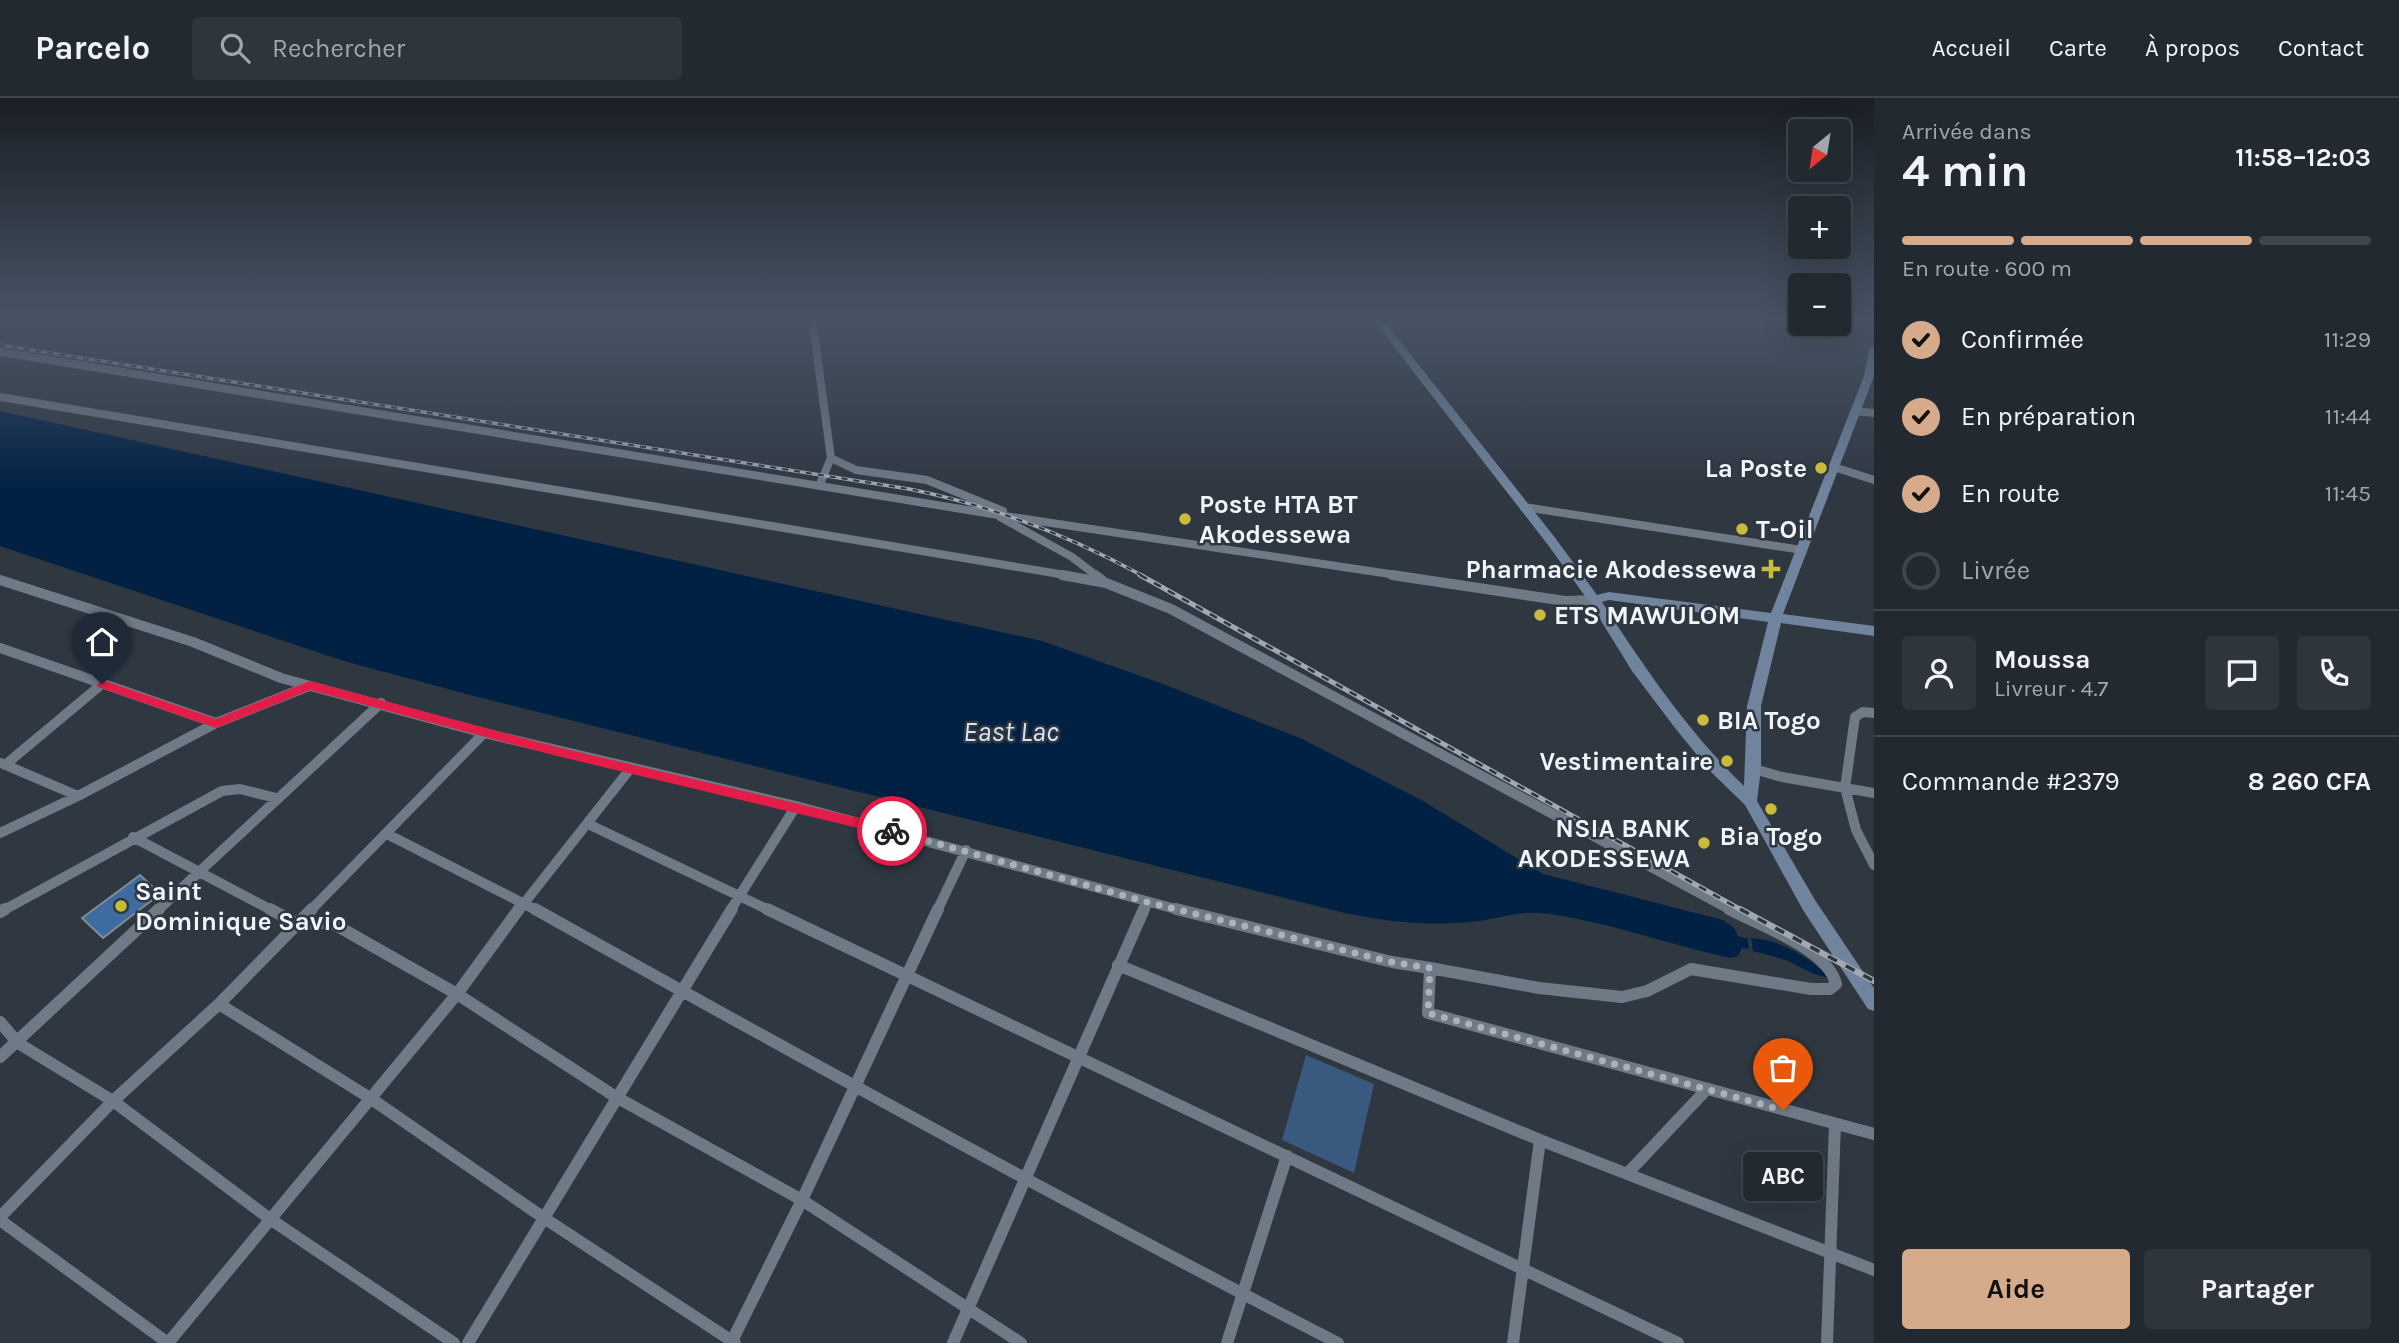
<!DOCTYPE html>
<html lang="fr">
<head>
<meta charset="utf-8">
<style>
	body { margin:0; font-family:Karla,sans-serif; background:#2f353d; color:#f1f3f6; height:100vh; display:flex; flex-direction:column; font-size:26px; white-space:nowrap }
	* { box-sizing:border-box; margin:0 }
	p { font-size:23px; color:#a3a6ab }
	.icon { flex:none; width:38px; height:38px; fill:none; stroke:currentColor; stroke-width:2; stroke-linecap:round; stroke-linejoin:round }
	.map { position:relative; flex:1; overflow:hidden }
	.drawer { display:flex; flex-direction:column; background:#232931; width:525px }
	.drawer>* { flex:none }
	.needle { width:46px; rotate:210deg }
	.tools { position:absolute; left:1788px; top:21px; display:grid; gap:14px }
	.tools a { display:grid; place-items:center; width:63px; height:63px; border-radius:7px; background:#232931; box-shadow:0 7px 28px #0002,0 0 0 2px #40454d; font-size:35px }
	.pin { position:absolute; display:grid; place-items:center; width:60px; height:60px; color:#fff; margin:-72px -30px; border-radius:50% 50% 50% 0; rotate:-45deg; box-shadow:0 0 7px #0007 }
	.pin .icon { rotate:45deg }
	.courier { position:absolute; display:grid; place-items:center; width:70px; height:70px; margin:-35px; border:5px solid #e11d48; border-radius:50%; background:#fff; color:#222; box-shadow:0 2px 9px #0007 }
	.bubble { position:absolute; height:49px; border-radius:7px; background:#232931; box-shadow:0 7px 28px #0002,0 0 0 2px #40454d; font-size:23px; font-weight:700; line-height:49px; text-align:center }
	.overview em { font-style:normal; font-weight:700 }
	.overview div { display:flex; flex-direction:column-reverse }
	.overview { display:flex; align-items:center; justify-content:space-between; height:119px; padding:0 28px }
	h1 { font-size:46px; font-weight:700; line-height:52px }
	.bar { display:grid; grid-template-columns:repeat(4,1fr); gap:10px 7px; align-content:center; height:84px; padding:0 28px }
	.bar i { height:9px; border-radius:5px; background:#40454d }
	.bar .on { background:#d6ab8b }
	.bar p { grid-column:span 4 }
	.line { display:flex; align-items:center; gap:18px; padding:0 28px; border-top:2px solid #40454d }
	.line div { flex:1 }
	.round { display:grid; place-items:center; flex:none; width:74px; height:74px; border-radius:7px; background:#2f353d }
	ol { padding:0 28px; list-style:none }
	li { display:flex; align-items:center; gap:21px; height:77px }
	li p { margin-inline-start:auto }
	li .icon { padding:7px; border-radius:50%; background:#d6ab8b; color:#111; stroke-width:4 }
	li:last-child { color:#a3a6ab }
	li i { width:38px; height:38px; border:4px solid #40454d; border-radius:50% }
	.button { display:flex; gap:14px; margin-top:auto; padding:14px 28px }
	.button a { flex:1; height:80px; border-radius:7px; background:#d6ab8b; color:#111; font-size:28px; font-weight:700; line-height:80px; text-align:center }
	.button a+a { background:#2f353d; color:#f1f3f6 }
	header { display:flex; align-items:center; gap:42px; box-sizing:border-box; height:98px; padding:0 35px; background:#232931; border-bottom:2px solid #40454d }
	header strong { font-size:33px }
	nav { display:flex; gap:38px; margin-inline-start:auto; font-size:24px }
	.search { width:490px; height:63px; background:#2f353d; display:flex; align-items:center; gap:18px; box-sizing:border-box; padding:0 24px; border-radius:7px; color:#a3a6ab; font-size:26px }
	main { display:flex; flex:1; min-height:0 }
	.map>svg:first-child { display:block }
	.green { fill:#39597e }
	.water { fill:#002044 }
	.building { fill:#3f6ca0; stroke:#818b97; stroke-width:2 }
	.lines { fill:none; stroke-linecap:round; stroke-linejoin:round }
	.street-far2 { stroke:#707a86; stroke-width:8 }
	.street-far1 { stroke:#707a86; stroke-width:10 }
	.street { stroke:#707a86; stroke-width:12 }
	.secondary { fill:#70849d; fill-rule:evenodd }
	.rail-far2-casing { stroke:#a2a8b1; stroke-width:3.5 }
	.rail-far1-casing { stroke:#a2a8b1; stroke-width:5 }
	.rail-casing { stroke:#a2a8b1; stroke-width:6 }
	.rail-far2 { stroke:#2f3741; stroke-width:2; stroke-dasharray:6; stroke-linecap:butt }
	.rail-far1 { stroke:#2f3741; stroke-width:2.5; stroke-dasharray:8; stroke-linecap:butt }
	.rail { stroke:#2f3741; stroke-width:3.5; stroke-dasharray:10; stroke-linecap:butt }
	.route { fill:#e11d48 }
	.done { stroke:#acb2bb; stroke-width:7; stroke-dasharray:0 12.6 }
	.poi-dot { fill:#c9bb3b; stroke:#2f3741; stroke-width:2.5 }
	.labels { text-anchor:middle; stroke-width:5; stroke-linejoin:round; paint-order:stroke }
	.poi-label { font-size:26px; font-weight:bold; fill:#f0f5fc; stroke:#2f3741; text-anchor:start }
	.water-label { font-size:28px; font-style:italic; fill:#d6e3f2; stroke:#2f3741 }
</style>
</head>
<body>
<header>
<strong>Parcelo</strong>
<div class="search"><svg class="icon" aria-label="search" viewBox="0 0 24 24"><circle cx="10" cy="10" r="6"/><path d="M15 15l6 6"/></svg>Rechercher</div>
<nav><a>Accueil</a><a>Carte</a><a>À propos</a><a>Contact</a></nav>
</header>
<main>
<div class="map">
<svg width="1874" height="1245" viewBox="0 0 1874 1245">
	<rect width="100%" height="100%" fill="#2f3741"/>
	<path class="green" d="M1306 957 1374 986 1354 1075 1282 1042Z"/>
	<path class="water" d="M0 313 1042 543 1163 586 1302 641 1423 703 1543 776 1723 822 1734 830 1738 838 1748 841 1749 851 1742 850 1738 858 1731 860C1669 847 1601 821 1539 815 1517 813 1493 822 1470 824 1425 828 1393 824 1349 816L474 598 344 563 0 448Z
		M1751 840C1783 842 1809 860 1832 881L1814 876 1786 862 1753 853Z"/>
	<path class="building" d="M140 777 160 796 103 840 82 820Z"/>
	<g class="lines">
		<path class="street-far2" d="M812 219 831 360 820 386
			M0 254 992 416 1403 478
			M0 299 1071 478
			M1855 313 1874 315
			M831 360 856 372 927 382 1003 413
			M1834 369 1874 382
			M1524 409 1802 452
			M1000 419 1072 459 1097 478"/>
		<path class="street-far1" d="M1062 477 1106 485 1171 511 1733 813
			M1095 477 1103 483
			M1392 477 1565 503 1594 502
			M0 482 193 544 281 580 484 635 796 708 1183 813
			M0 550 216 625
			M1874 615 1863 614 1855 619 1845 690 1856 732 1874 767
			M1 665 78 698
			M5 667 102 586
			M1754 671 1782 679 1874 695
			M588 726 771 813
			M0 735 78 698 216 625 309 588
			M387 736 538 813
			M133 739 273 813
			M2 813 222 693 240 691 276 700
			M157 813 381 605
			M310 813 484 635
			M518 813 630 671
			M730 813 796 708
			M937 813 966 752
			M1143 813 1147 804"/>
		<path class="street" d="M270 811 296 825H332L457 896 616 999 802 1102 1021 1245
			M535 811C801 960 1067 1106 1338 1245
			M767 811 1678 1245
			M1176 811 1392 864 1430 870 1428 915 1874 1036
			M0 814 5 811
			M1118 867 1540 1042 1874 1172
			M1430 870 1539 890 1622 899 1647 893 1691 871 1811 891H1830L1836 886C1828 851 1759 827 1729 811
			M219 906 370 1000 544 1120 735 1245
			M0 924 18 945 113 1003 270 1121 454 1245
			M0 959 159 811
			M1627 1076 1707 991
			M0 1119 113 1003 219 906 312 811
			M0 1122 168 1245
			M168 1245 457 896 519 811
			M468 1245 732 811
			M731 1245 802 1102 938 811
			M953 1245 1144 811
			M1227 1245 1287 1058
			M1513 1245 1540 1042
			M1827 1245 1835 1026"/>
		<path class="secondary" d="M1371 219H1381L1556 441 1597 497 1609 494 1771 515 1864 278 1869 251 1874 248V278L1783 516 1874 528V538L1781 525 1761 608V671L1757 703 1815 802 1874 890V913L1868 911 1803 812 1745 707 1711 674 1675 630 1632 573 1590 505 1548 447ZM1609 502 1768 524 1747 608 1744 688C1688 634 1644 569 1602 504Z"/>
		<defs>
			<path id="rail-far2" d="M0 247 909 391C990 407 1070 438 1143 478"/>
			<path id="rail-far1" d="M1140 477 1743 813"/>
			<path id="rail" d="M1740 811 1874 883"/>
		</defs>
		<use href="#rail-far2" class="rail-far2-casing"/>
		<use href="#rail-far1" class="rail-far1-casing"/>
		<use href="#rail" class="rail-casing"/>
		<use href="#rail-far2" class="rail-far2"/>
		<use href="#rail-far1" class="rail-far1"/>
		<use href="#rail" class="rail"/>
	</g>
	<linearGradient id="sky" x2="0" y2="1"><stop stop-color="#1a1e24"/><stop offset="0.56" stop-color="#475365"/><stop offset="1" stop-color="#475365" stop-opacity="0"/></linearGradient>
	<rect width="1874" height="393" fill="url(#sky)"/>
	<path class="route" d="M102 582 216 621 310 583 557 649 892 728 898 733 892 738 557 658 310 592 216 630 98 589 97 586Z"/>
	<g class="lines">
		<path class="done" d="M892 733 1147 804 1392 864 1430 870 1428 915 1783 1012"/>
	</g>
	<g class="poi-dot">
		<circle cx="1821" cy="370" r="7"/>
		<circle cx="1185" cy="421" r="7"/>
		<circle cx="1742" cy="431" r="7"/>
		<path d="M1767.5 460.5h7v7h7v7h-7v7h-7v-7h-7v-7h7z"/>
		<circle cx="1540" cy="517" r="7"/>
		<circle cx="1703" cy="622" r="7"/>
		<circle cx="1727" cy="663" r="7"/>
		<circle cx="1771" cy="711" r="7"/>
		<circle cx="1704" cy="745" r="7"/>
		<circle cx="121" cy="808" r="7"/>
	</g>
	<g class="labels">
		<g class="poi-label">
			<text x="1807" y="379" text-anchor="end">La Poste</text>
			<text x="1199" y="415">Poste HTA BT<tspan x="1199" dy="30">Akodessewa</tspan></text>
			<text x="1756" y="440">T-Oil</text>
			<text x="1757" y="480" text-anchor="end">Pharmacie Akodessewa</text>
			<text x="1554" y="526">ETS MAWULOM</text>
			<text x="1717" y="631">BIA Togo</text>
			<text x="1713" y="672" text-anchor="end">Vestimentaire</text>
			<text x="1690" y="739" text-anchor="end">NSIA BANK<tspan x="1690" dy="30">AKODESSEWA</tspan></text>
			<text x="1771" y="747" text-anchor="middle">Bia Togo</text>
			<text x="135" y="802">Saint<tspan x="135" dy="30">Dominique Savio</tspan></text>
		</g>
		<g class="water-label">
			<text x="1011" y="643">East Lac</text>
		</g>
	</g>
</svg>
<div class="tools">
<a><svg class="needle" viewBox="-14 -14 28 28"><path d="M0-13l5 13h-10z" fill="#e53935"/><path d="M0 13l5-13h-10z" fill="#a3a6ab"/></svg></a>
<a>+</a>
<a>−</a>
</div>
<div class="pin" style="left:1783px;top:1012px;background:#ea580c"><svg class="icon" aria-label="bag" viewBox="0 0 24 24"><path d="M5 8h14l-1 12H6zM9 8a3 3 0 0 1 6 0"/></svg></div>
<div class="pin" style="left:102px;top:586px;background:#1f2937"><svg class="icon" aria-label="home" viewBox="0 0 24 24"><path d="M3 11l9-7 9 7M6 9v11h12V9"/></svg></div>
<div class="courier" style="left:892px;top:733px"><svg class="icon" aria-label="bike" viewBox="0 0 24 24"><circle cx="6" cy="16" r="4"/><circle cx="18" cy="16" r="4"/><path d="M6 16l4-8h5l3 8M10 8l3 8H6M13 5h3"/></svg></div>
<div class="bubble" style="left:1743px;top:1054px;width:80px">ABC</div>
</div>
<section class="drawer">
<div class="overview"><div><h1>4 min</h1><p>Arrivée dans</p></div><em>11:58–12:03</em></div>
<div class="bar"><i class="on"></i><i class="on"></i><i class="on"></i><i></i><p>En route · 600 m</p></div>
<ol>
<li><svg class="icon" aria-label="check" viewBox="0 0 24 24"><path d="M5 12l5 5 9-10"/></svg>Confirmée<p>11:29</p></li>
<li><svg class="icon" aria-label="check" viewBox="0 0 24 24"><path d="M5 12l5 5 9-10"/></svg>En préparation<p>11:44</p></li>
<li><svg class="icon" aria-label="check" viewBox="0 0 24 24"><path d="M5 12l5 5 9-10"/></svg>En route<p>11:45</p></li>
<li><i></i>Livrée</li>
</ol>
<div class="line" style="height:126px"><a class="round"><svg class="icon" aria-label="person" viewBox="0 0 24 24"><circle cx="12" cy="8" r="4"/><path d="M4 21q1-7 8-7t8 7"/></svg></a><div><b>Moussa</b><p>Livreur · 4.7</p></div><a class="round"><svg class="icon" aria-label="chat" viewBox="0 0 24 24"><path d="M4 5h16v11H9l-5 4z"/></svg></a><a class="round"><svg class="icon" aria-label="phone" viewBox="0 0 24 24"><path d="M5 4h4l2 5-3 2q2 4 5 5l2-3 5 2v4C11 20 4 13 5 4z"/></svg></a></div>
<div class="line" style="height:91px"><div>Commande #2379</div><b>8 260 CFA</b></div>
<div class="button"><a>Aide</a><a>Partager</a></div>
</section>
</main>
</body>
</html>
